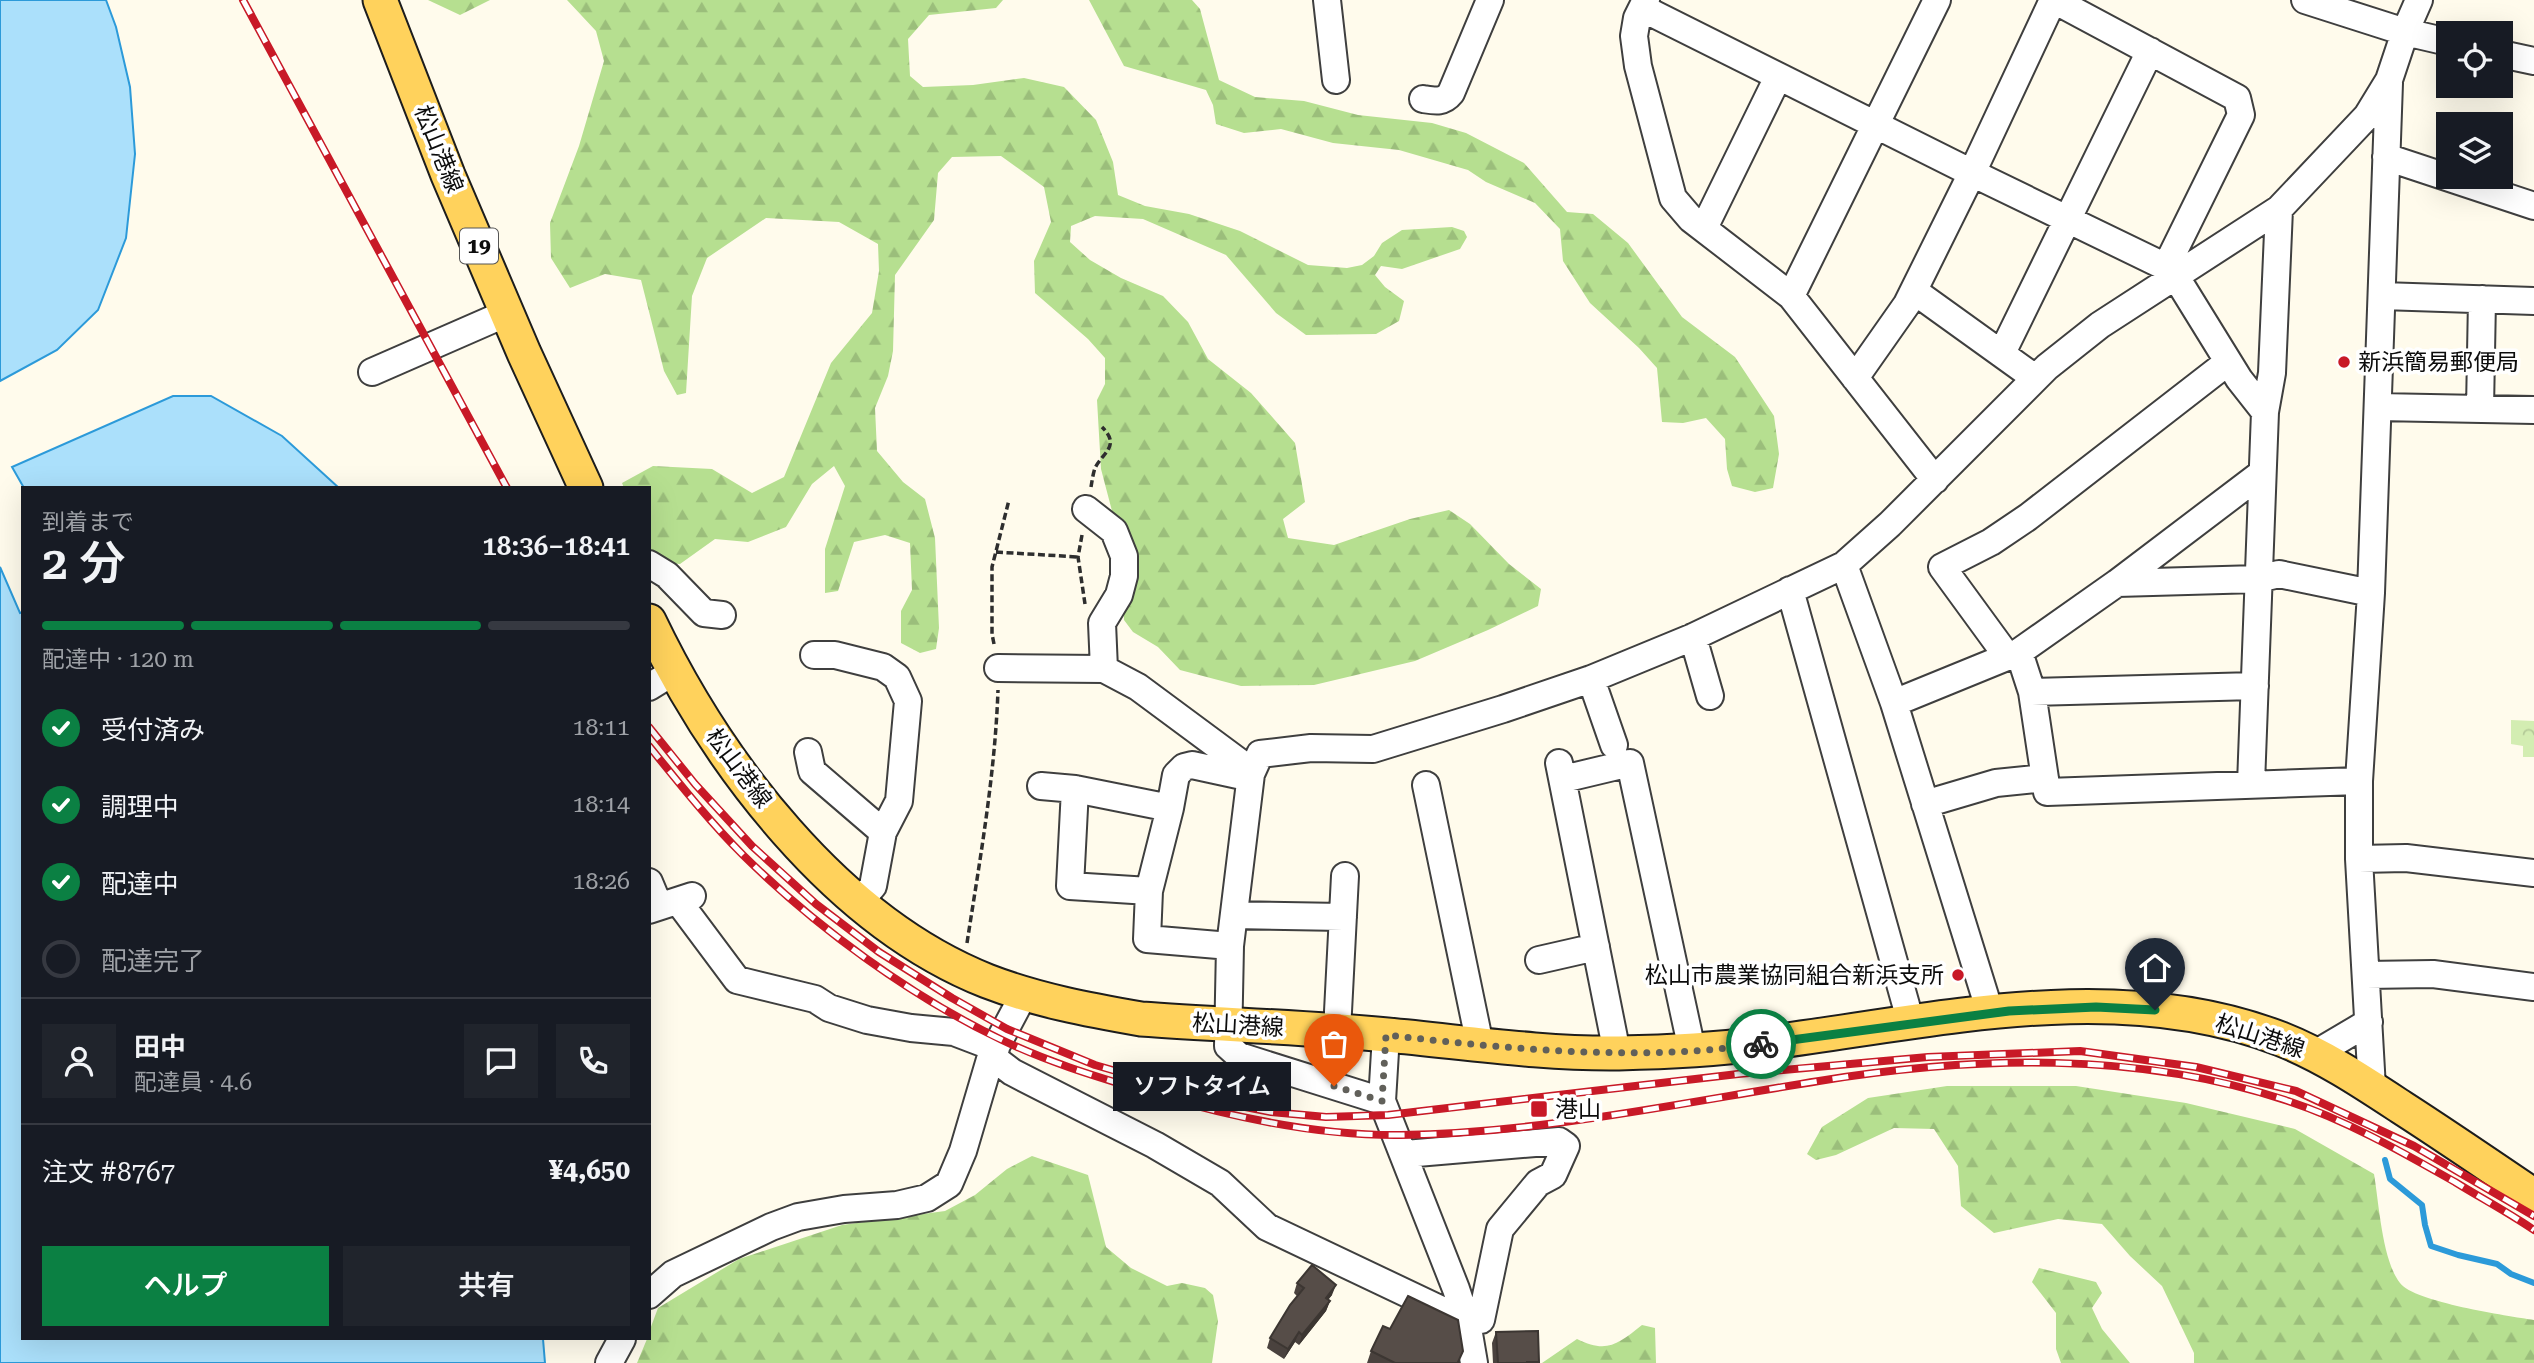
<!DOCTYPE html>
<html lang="ja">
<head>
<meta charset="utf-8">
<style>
	body { margin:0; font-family:"Roboto Serif","Noto Sans JP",serif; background:#20242c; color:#f1f3f6; height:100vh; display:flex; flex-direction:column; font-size:26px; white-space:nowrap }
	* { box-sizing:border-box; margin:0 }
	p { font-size:23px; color:#9ea1a6 }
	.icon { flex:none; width:38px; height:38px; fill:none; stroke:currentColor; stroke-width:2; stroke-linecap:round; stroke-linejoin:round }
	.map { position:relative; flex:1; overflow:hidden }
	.panel { position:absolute; left:21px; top:486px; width:630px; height:854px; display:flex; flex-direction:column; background:#171b24; border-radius:0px; box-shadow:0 7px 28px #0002 }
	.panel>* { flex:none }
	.buttons { position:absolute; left:2436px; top:21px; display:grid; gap:14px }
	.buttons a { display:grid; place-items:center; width:77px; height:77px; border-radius:0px; background:#171b24; box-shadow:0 7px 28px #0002; font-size:35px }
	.pin { position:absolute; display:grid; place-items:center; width:60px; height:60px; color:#fff; margin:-72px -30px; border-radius:50% 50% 50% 0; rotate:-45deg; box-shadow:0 0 7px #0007 }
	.pin .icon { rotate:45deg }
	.courier { position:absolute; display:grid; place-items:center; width:70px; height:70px; margin:-35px; border:5px solid #0b8043; border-radius:50%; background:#fff; color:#222; box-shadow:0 2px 9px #0007 }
	.bubble { position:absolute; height:49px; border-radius:0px; background:#171b24; box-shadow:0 7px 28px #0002; font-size:23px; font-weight:600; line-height:49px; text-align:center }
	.overview em { font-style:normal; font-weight:600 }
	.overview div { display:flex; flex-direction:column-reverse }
	.overview { display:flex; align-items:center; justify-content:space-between; height:119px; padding:0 21px }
	h1 { font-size:46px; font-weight:600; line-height:52px }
	.bar { display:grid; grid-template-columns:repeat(4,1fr); gap:10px 7px; align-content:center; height:84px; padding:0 21px }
	.bar i { height:9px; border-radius:5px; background:#363941 }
	.bar .current { background:#0b8043 }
	.bar p { grid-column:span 4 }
	.line { display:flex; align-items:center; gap:18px; padding:0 21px; border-top:2px solid #363941 }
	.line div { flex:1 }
	.round { display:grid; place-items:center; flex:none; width:74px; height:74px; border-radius:0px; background:#20242c }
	ol { padding:0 21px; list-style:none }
	li { display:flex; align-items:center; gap:21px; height:77px }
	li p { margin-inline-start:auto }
	li .icon { padding:7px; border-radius:50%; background:#0b8043; color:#fff; stroke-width:4 }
	li:last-child { color:#9ea1a6 }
	li i { width:38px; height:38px; border:4px solid #363941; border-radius:50% }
	.action { display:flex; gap:14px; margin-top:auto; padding:14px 21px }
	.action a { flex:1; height:80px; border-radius:0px; background:#0b8043; color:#fff; font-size:28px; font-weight:600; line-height:80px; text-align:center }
	.action a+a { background:#20242c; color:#f1f3f6 }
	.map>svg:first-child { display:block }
	.forest { fill:url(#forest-firs) }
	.park { fill:url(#park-crowns) }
	.water { fill:#abe0fb; stroke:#2c9ad9; stroke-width:2 }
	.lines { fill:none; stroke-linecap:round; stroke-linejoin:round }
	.stream { stroke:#2c9ad9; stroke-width:6 }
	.minor-casing { stroke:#3f3f3f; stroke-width:30 }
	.major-casing { stroke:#1d1d1d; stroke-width:37 }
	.path { stroke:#2e2e2e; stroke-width:3.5; stroke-dasharray:7 3.5; stroke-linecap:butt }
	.minor { stroke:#fff; stroke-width:26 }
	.major { stroke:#ffd25c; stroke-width:33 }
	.rail-casing { stroke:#c81927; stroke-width:8 }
	.rail { stroke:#fff; stroke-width:5; stroke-dasharray:16; stroke-linecap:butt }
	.wall { fill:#4a423e }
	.shaded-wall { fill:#3c3632 }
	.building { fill:#564d48; stroke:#3c3632; stroke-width:2 }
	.done { stroke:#61605a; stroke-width:7; stroke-dasharray:0 12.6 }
	.route { stroke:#0b8043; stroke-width:9 }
	.poi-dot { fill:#c81927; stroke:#fff; stroke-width:2.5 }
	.labels { text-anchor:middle; stroke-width:7; stroke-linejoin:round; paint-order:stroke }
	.shield { fill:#fff; stroke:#555; stroke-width:2 }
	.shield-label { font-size:21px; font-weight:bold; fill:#0c0c0c }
	.street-label { font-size:23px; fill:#0c0c0c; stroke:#fff }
	.poi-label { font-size:23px; fill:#0c0c0c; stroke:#fff; text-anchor:start }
</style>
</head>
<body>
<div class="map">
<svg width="2534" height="1363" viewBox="0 0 2534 1363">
	<defs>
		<pattern id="forest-firs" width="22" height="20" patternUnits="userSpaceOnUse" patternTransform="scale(1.75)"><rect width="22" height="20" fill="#b6df90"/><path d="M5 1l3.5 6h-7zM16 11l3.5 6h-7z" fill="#9bbe7b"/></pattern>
		<pattern id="park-crowns" width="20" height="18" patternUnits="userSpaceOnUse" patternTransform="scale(1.75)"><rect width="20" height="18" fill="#d3edb2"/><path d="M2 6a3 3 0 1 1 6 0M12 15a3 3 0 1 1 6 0" fill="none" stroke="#b4ca98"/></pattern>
	</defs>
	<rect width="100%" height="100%" fill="#fffbec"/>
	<path class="forest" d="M428 0H490L460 15Z
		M567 0H1003L996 8 929 15 908 39 910 76 923 87 973 85 1024 78 1064 87 1096 120 1113 162 1118 195 1145 206 1189 214 1240 231 1308 265 1347 268 1362 265 1374 256 1382 243 1402 230 1452 227 1464 231 1467 237 1460 249 1402 269 1381 266 1375 275 1385 287 1404 301 1399 321 1376 334 1306 335 1276 313 1226 255 1143 219 1095 216 1071 226 1070 242 1090 260 1121 278 1163 296 1188 322 1208 359 1251 393 1295 443 1305 502 1283 519 1288 538 1334 545 1410 519 1449 510 1470 524 1509 564 1541 589 1538 606 1488 630 1415 661 1314 685 1241 686 1180 670 1158 647 1133 632 1124 620 1122 549 1101 469 1097 400 1105 384V358L1088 339 1035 293 1034 261 1051 222 1044 187 1001 156 952 157 938 173 934 220 895 275 893 351 888 376 875 408 877 451 903 482 925 499 935 538 939 628 936 649 920 653 901 643V611L912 590 910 543 885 535 854 542 838 591 825 593V549L845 486 834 466 812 484 786 527 748 542 715 539 680 564 653 562 649 553V488H624L622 483 653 466 712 469 752 493 784 477 831 363 872 313 879 271 878 244 839 222 766 218 707 258 692 296 686 393 677 395 664 371 641 280 605 274 570 288 551 258 550 223 579 146 604 61 596 31Z
		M1089 0H1192L1200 9 1219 80 1255 97 1304 101 1358 115 1432 123 1466 133 1524 163 1567 212 1593 214 1628 243 1682 317 1735 357 1774 416 1779 454 1773 488 1755 492 1732 486 1727 469 1725 439 1706 418 1683 423 1662 422 1657 368 1639 348 1590 303 1563 261 1560 229 1535 203 1486 182 1468 170 1399 150 1333 143 1281 129 1244 133 1216 124 1213 105 1206 90 1124 66Z
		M1947 1086H2076L2186 1103 2295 1129 2374 1174C2379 1203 2382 1260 2400 1283 2414 1302 2508 1316 2534 1320V1363H2194V1353L2162 1286 2130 1256 2102 1224 2058 1219 1994 1233 1961 1206 1958 1166 1934 1129 1894 1128 1836 1155 1816 1160 1807 1154 1822 1127 1868 1098Z
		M1032 1156 1088 1175 1106 1247 1131 1268 1167 1286 1182 1283 1205 1288 1213 1295 1218 1321 1212 1363H637L647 1339H649V1332L658 1308 739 1259 842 1225 945 1211 975 1195 1007 1169Z
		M2039 1268 2096 1282 2102 1293 2092 1308 2102 1329 2130 1363H2061L2056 1349V1313L2032 1282Z
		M1642 1325 1655 1328 1656 1363H1542L1577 1339C1607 1354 1618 1344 1642 1325Z"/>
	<path class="park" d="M2511 720 2534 721V757H2523V746L2511 744Z"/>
	<path class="water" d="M0 0H106L116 27 130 87 135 154 126 238 98 310 57 350 0 381Z
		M173 396H211L282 436 339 488H24L12 467Z
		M0 567 20 613 23 612V1339H543L545 1363H0Z"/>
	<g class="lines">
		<path class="stream" d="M2385 1160 2390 1179 2422 1205 2425 1225 2431 1246 2458 1255 2497 1264 2511 1274 2534 1283"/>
		<defs>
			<path id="minor" d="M1327 0 1336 80
				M1646 0 1637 18 1634 36 1638 66 1673 198 1691 219 1791 296 1935 480
				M2054 0 2237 98 2241 115 2166 267
				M2305 0 2405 32 2448 42
				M1642 8 1972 173 2166 267 2176 277 2239 379 2265 412
				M2501 54 2534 61
				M1423 99C1435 101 1443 103 1451 93L1490 0
				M2386 157 2534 206
				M1704 228 1778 77
				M1914 291 2035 378
				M1791 296 1937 0
				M2382 296 2534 301
				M2002 353 2150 51
				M372 372 507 313
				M1855 378 1907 304 1972 173 2053 0
				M2378 407 2534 410
				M2480 409 2482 299
				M1086 509 1114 531 1124 556V576L1119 595 1102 623 1104 669 1138 687 1246 767 1251 774
				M649 564 667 575 704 613 722 615
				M1844 565 1894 703 1990 1012
				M2117 583 2262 473
				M1790 590 1911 1023
				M1693 637 1710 696
				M2019 652 2032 692 2047 792 2359 781
				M814 655H835L883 667 897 677 908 701 899 801 883 832 873 886 860 901
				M2007 656 1942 567 1991 542 2028 517 2228 362
				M998 668 1104 669
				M1591 679 1614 745
				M649 687 675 671
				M2032 692 2255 686
				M1894 703 2019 652 2117 583 2258 579 2279 574 2371 593
				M808 752 812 771 883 832
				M1559 763 1617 1053
				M1563 779 1630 763 1692 1050
				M2251 784 2265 412 2272 373 2279 209
				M1426 785 1480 1045
				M1041 786 1075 789 1170 808 1176 775 1184 767 1192 765 1238 775 1251 774
				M1075 789 1070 886 1149 891
				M1925 804 1996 783 2045 778
				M1170 808 1149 891 1147 939 1230 946
				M2359 859 2406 858 2534 873
				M649 882 659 906
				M678 901 737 980 815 999 829 1008 867 1020 911 1028 954 1032 996 1048
				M649 910 692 896
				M1234 915 1343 917
				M1539 960 1596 947
				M2366 975 2433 974 2534 987
				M1337 1031 1345 876
				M1386 1035 1382 1101 1456 1289 1467 1322 1474 1363
				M2315 1054 2369 1022
				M991 1056 1012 1072 1155 1145 1220 1183 1267 1227 1467 1322 1481 1320 1500 1229 1538 1183 1553 1175 1566 1146 1559 1141 1405 1154
				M2372 1088 2359 859V781L2371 593 2389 83
				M1382 1101 1239 1056 1228 1046 1230 946 1251 774 1260 754 1311 748 1373 749 1503 709 1591 679 1693 637 1844 565 1890 524 2047 367 2100 325 2279 209 2367 116 2389 80 2405 32 2419 0
				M649 1295 673 1274 771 1227 798 1217 844 1209 897 1205 927 1198 949 1184 963 1151 991 1056 1024 994
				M609 1363 622 1339"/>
			<path id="major" d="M380 0 448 175 524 353 586 488
				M649 621C717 763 836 921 987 981 1036 1000 1089 1010 1141 1019 1223 1025 1305 1027 1387 1035 1464 1042 1541 1054 1619 1053 1665 1052 1711 1050 1757 1044 1927 1023 2114 974 2281 1039 2324 1056 2363 1082 2401 1107 2446 1136 2490 1166 2534 1196"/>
		</defs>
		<use href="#minor" class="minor-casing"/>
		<use href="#major" class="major-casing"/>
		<path class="path" d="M1091 487C1092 481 1093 474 1095 468 1103 452 1121 446 1102 427
			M1082 535 1078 557 1085 604
			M996 552 1078 557
			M994 644 992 634V567L1009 500
			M967 943C980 859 995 775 998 690"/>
		<use href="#minor" class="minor"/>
		<use href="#major" class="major"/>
		<defs>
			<path id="rail" d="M243 0 507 488
				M649 727 695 784 752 846 816 904 879 952 952 998 1007 1029 1095 1065 1230 1104 1271 1112 1326 1117 1388 1115 1738 1074 1928 1057 2080 1051 2196 1067 2296 1091 2414 1146 2534 1216
				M649 746C679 783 709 821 743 855 816 927 910 996 1002 1040 1052 1064 1105 1079 1157 1095 1235 1118 1319 1136 1401 1135 1541 1133 1680 1103 1819 1081 1974 1056 2138 1051 2288 1101 2346 1120 2402 1152 2455 1182 2481 1198 2509 1213 2534 1230"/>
		</defs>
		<use href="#rail" class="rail-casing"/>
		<use href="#rail" class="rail"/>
	</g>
	<path class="wall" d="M1297 1283 1332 1295 1328 1300 1330 1301 1326 1311 1299 1345 1295 1342 1284 1359 1267 1348 1270 1338 1297 1296 1294 1293Z
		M1390 1329 1459 1363H1367L1371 1351Z
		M1496 1332 1539 1362 1538 1363H1493L1492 1343Z"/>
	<path class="shaded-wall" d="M1336 1285 1332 1295 1322 1307 1326 1298Z
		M1330 1301 1326 1311 1299 1345 1302 1335Z
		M1299 1332 1295 1342 1284 1359 1288 1349Z"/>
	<path class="building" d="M1312 1265 1336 1285 1326 1298 1330 1301 1302 1335 1299 1332 1288 1349 1270 1338 1290 1305 1304 1288 1297 1283Z
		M1408 1296 1458 1320 1463 1351 1458 1362 1459 1363H1395L1371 1351 1383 1326 1390 1329Z
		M1538 1331 1539 1362H1527V1363H1498L1496 1332Z"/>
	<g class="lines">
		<path class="done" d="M1334 1086 1382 1101 1386 1035C1511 1049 1636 1062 1761 1044"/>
		<path class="route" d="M1761 1044 2009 1011 2096 1007 2155 1010"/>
	</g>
	<g class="poi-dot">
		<circle cx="2344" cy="362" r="7"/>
		<circle cx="1958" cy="975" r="7"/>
		<rect x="1530" y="1100" width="18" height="18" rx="3.5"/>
	</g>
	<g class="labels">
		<rect class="shield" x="460" y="228.5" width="38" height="35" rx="5"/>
		<g class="shield-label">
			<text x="479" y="253">19</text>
		</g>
		<g class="street-label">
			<text transform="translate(439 149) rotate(68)" y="8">松山港線</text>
			<text transform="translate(739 768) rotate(53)" y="8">松山港線</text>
			<text transform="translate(1238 1025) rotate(3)" y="8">松山港線</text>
			<text transform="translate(2260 1036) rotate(18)" y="8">松山港線</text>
		</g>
		<g class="poi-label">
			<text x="2358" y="370">新浜簡易郵便局</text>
			<text x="1944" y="983" text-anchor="end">松山市農業協同組合新浜支所</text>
			<text x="1555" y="1117">港山</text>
		</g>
	</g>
</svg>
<div class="buttons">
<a><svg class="icon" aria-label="locate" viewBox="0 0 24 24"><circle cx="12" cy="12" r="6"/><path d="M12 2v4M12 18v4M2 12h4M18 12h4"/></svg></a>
<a><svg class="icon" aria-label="layers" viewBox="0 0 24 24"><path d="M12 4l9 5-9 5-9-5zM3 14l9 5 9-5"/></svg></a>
</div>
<div class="pin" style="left:1334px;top:1086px;background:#ea580c"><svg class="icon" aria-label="bag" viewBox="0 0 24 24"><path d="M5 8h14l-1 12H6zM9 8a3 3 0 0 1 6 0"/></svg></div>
<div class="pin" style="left:2155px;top:1010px;background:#1f2937"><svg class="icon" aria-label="home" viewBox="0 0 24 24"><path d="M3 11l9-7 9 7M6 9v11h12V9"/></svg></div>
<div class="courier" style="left:1761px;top:1044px"><svg class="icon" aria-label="bike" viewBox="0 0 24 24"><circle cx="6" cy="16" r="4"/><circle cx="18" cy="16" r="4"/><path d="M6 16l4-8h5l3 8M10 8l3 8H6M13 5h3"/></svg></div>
<div class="bubble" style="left:1113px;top:1062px;width:178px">ソフトタイム</div>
<section class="panel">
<div class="overview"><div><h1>2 分</h1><p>到着まで</p></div><em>18:36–18:41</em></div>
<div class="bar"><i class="current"></i><i class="current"></i><i class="current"></i><i></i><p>配達中 · 120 m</p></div>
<ol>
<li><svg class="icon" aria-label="check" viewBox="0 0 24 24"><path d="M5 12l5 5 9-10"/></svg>受付済み<p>18:11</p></li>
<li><svg class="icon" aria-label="check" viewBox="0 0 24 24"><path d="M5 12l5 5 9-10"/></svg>調理中<p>18:14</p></li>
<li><svg class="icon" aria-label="check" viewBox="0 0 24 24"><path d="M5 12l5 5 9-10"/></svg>配達中<p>18:26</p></li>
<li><i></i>配達完了</li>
</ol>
<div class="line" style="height:126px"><a class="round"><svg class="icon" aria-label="person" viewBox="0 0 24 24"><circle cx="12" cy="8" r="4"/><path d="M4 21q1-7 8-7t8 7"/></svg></a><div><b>田中</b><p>配達員 · 4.6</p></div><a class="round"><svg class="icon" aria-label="chat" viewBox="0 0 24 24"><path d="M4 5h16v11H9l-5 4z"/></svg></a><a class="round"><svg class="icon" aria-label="phone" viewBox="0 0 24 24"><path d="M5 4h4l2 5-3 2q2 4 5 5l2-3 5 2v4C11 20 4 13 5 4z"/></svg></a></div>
<div class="line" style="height:91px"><div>注文 #8767</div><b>¥4,650</b></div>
<div class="action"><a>ヘルプ</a><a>共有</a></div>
</section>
</div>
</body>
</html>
